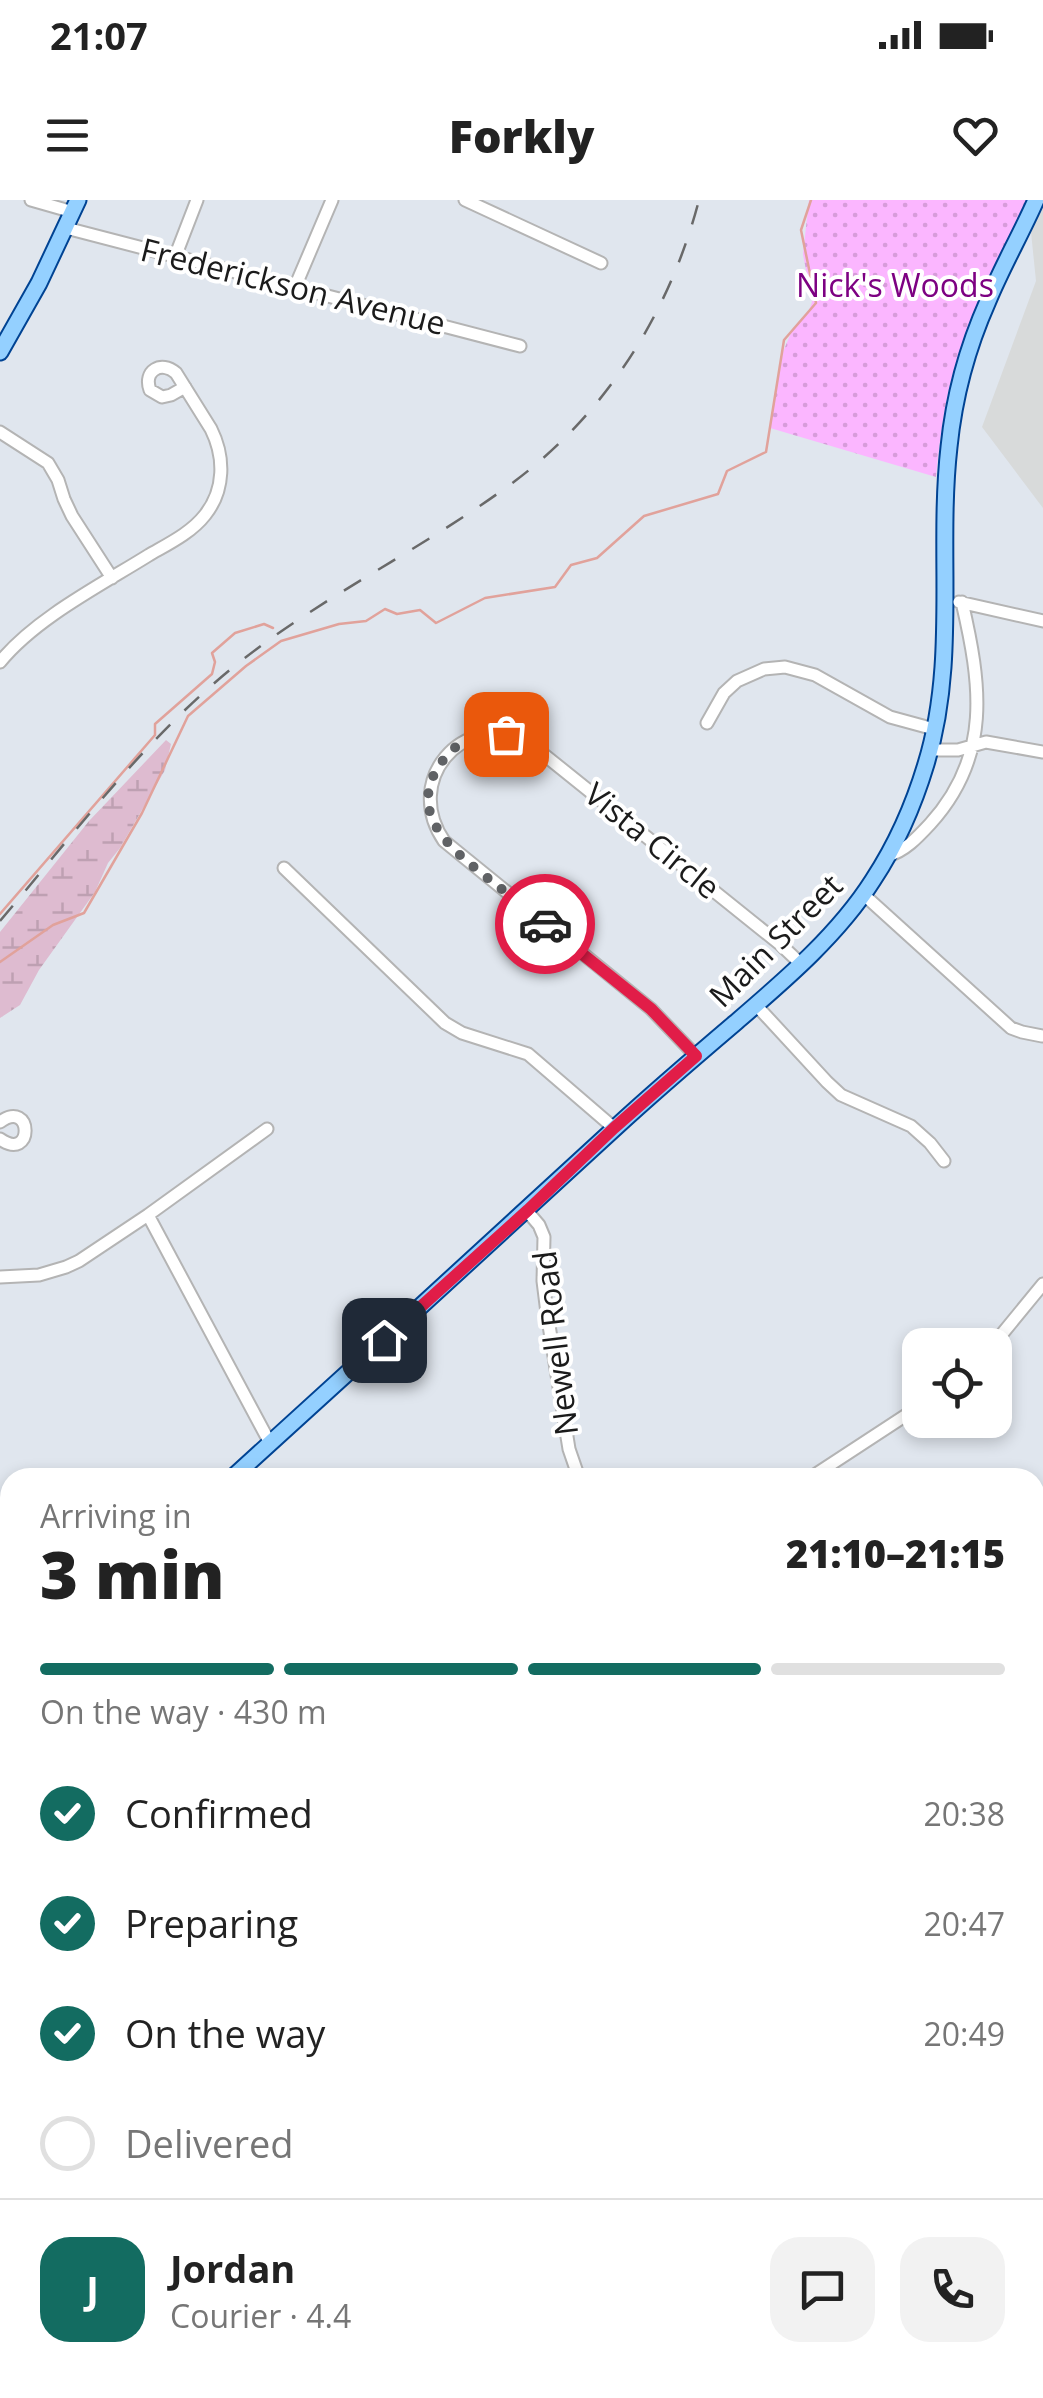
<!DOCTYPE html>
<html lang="en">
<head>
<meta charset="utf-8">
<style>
	body { margin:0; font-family:"Open Sans",sans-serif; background:#f2f2f2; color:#222; height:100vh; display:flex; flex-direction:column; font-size:38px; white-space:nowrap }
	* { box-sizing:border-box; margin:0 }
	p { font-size:32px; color:#767676 }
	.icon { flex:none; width:55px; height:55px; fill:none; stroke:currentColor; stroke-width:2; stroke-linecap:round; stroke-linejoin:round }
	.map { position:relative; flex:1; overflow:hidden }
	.drawer { position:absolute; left:0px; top:1268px; width:1045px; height:932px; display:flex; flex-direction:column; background:#fff; border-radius:30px 30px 0 0; box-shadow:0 5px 15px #0003 }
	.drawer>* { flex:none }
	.tools { position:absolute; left:902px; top:1128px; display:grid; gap:20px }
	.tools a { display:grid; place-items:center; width:110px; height:110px; border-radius:20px; background:#fff; box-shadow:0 5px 15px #0003; font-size:50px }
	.pin { position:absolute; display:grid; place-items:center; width:85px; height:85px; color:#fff; margin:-42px; border-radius:20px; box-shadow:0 5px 15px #0006 }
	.courier { position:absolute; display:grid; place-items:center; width:100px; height:100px; margin:-50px; border:8px solid #e11d48; border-radius:50%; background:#fff; color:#222; box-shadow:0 2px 12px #0007 }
	.overview em { font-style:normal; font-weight:800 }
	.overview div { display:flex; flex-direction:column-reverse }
	.overview { display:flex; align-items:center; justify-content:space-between; height:170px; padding:0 40px }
	h1 { font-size:65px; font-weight:800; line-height:75px }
	.bar { display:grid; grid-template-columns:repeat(4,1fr); gap:15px 10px; align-content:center; height:120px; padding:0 40px }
	.bar i { height:12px; border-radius:8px; background:#e0e0e0 }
	.bar .on { background:#136c61 }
	.bar p { grid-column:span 4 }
	.line { display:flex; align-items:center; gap:25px; padding:0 40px; border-top:2px solid #e0e0e0 }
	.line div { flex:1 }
	.round { display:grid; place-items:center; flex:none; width:105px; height:105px; border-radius:30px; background:#f2f2f2 }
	ol { padding:0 40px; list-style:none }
	li { display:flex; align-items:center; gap:30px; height:110px }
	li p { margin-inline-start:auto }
	li .icon { padding:10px; border-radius:50%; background:#136c61; color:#fff; stroke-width:4 }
	li:last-child { color:#767676 }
	li i { width:55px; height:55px; border:5px solid #e0e0e0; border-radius:50% }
	.status { display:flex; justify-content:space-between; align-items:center; height:70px; padding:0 50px; background:#fff; direction:ltr }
	.status svg { height:28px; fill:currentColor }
	header { display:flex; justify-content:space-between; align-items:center; height:130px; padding:0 40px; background:#fff; font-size:45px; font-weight:800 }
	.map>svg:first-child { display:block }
	.residential { fill:#d8dada }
	.wetland { fill:url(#wetland-marsh) }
	.park { fill:url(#park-dots) }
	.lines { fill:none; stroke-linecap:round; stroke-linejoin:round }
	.stream { stroke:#e1a29b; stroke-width:2.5 }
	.minor-casing { stroke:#b4b4b4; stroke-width:15 }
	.major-casing { stroke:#004393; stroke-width:19 }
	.minor { stroke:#fff; stroke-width:11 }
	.major { stroke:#94d0ff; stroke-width:15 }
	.rail { stroke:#696969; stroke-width:2.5; stroke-dasharray:20 20; stroke-linecap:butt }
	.done { stroke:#606265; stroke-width:10; stroke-dasharray:0 18 }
	.route { stroke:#e11d48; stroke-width:12 }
	.labels { text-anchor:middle; stroke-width:8; stroke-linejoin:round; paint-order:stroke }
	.park-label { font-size:32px; fill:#7d0182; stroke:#fff }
	.street-label { font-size:32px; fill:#1b1b1b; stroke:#fff }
</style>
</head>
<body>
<div class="status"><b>21:07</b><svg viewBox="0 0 49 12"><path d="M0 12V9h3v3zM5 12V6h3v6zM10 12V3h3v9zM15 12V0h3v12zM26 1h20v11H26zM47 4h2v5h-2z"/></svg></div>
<header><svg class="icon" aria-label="menu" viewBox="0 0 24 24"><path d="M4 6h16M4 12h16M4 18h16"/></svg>Forkly<svg class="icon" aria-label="heart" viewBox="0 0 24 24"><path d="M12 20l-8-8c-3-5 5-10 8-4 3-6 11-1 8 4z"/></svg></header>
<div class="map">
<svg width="1043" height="2198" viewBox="0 0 1043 2198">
	<defs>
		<pattern id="wetland-marsh" width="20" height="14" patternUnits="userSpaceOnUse" patternTransform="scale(2.5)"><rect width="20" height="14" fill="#debbd0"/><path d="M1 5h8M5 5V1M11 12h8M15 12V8" fill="none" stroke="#bea0b2"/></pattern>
		<pattern id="park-dots" width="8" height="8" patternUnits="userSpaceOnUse" patternTransform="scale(2.5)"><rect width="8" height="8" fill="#fbb6ff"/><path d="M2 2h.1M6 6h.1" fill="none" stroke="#d79cda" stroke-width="1.8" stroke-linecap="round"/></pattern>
	</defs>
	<rect width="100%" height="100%" fill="#e0e6ee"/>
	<path class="residential" d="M1043 4V308L982 227 1036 81 1031 32Z"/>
	<path class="wetland" d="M166 540 171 544 165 570 120 648 108 663 95 692 39 770 20 805 0 818V732L89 621Z"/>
	<path class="park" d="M809 0H1027C1005 52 976 102 958 156 945 196 940 236 936 277L770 228 783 152 793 128 809 110 812 102 803 54Z"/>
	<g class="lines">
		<path class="stream" d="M0 714 155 535V524L212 474 215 462 212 453 235 433 264 424 273 428
			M0 762 53 725 84 713 142 613 188 516 246 466 281 441 339 424 366 421 385 409 397 414 420 410 436 423 485 398 555 387 571 365 597 358 644 316 718 294 727 271 766 252 784 140 816 103 801 30 811 0
			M1035 1428 1043 1427
			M0 1579 10 1571"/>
		<defs>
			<path id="minor" d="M31 0 73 12
				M465 0 601 63
				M66 28 520 146
				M175 57 197 0
				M295 87 332 0
				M0 232 48 263 58 280 64 299 72 316 112 378
				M959 402 1043 421
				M0 462C36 418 101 385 149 355 168 344 191 333 205 315 225 290 225 257 211 229L176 173C161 160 143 171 150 190L162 197 171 195 185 187
				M707 523 724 493 737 481 764 469 785 467 815 475 890 517 934 529
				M930 550H958L986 542 1043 552
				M887 656C904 652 918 637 930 624 992 556 981 484 962 402
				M284 668 445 823 462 833 528 854 614 928
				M863 694 1011 828 1022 832 1042 836
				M756 805 827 882 841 895 911 926 930 943 944 961
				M696 856 651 809 444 641C403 581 461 511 527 541L781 745 801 764
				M0 922C33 898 34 963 0 939
				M527 1011 539 1025 544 1037 543 1081 547 1113 569 1249 579 1278
				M148 1015 270 1243
				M0 1077 39 1075 66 1067 79 1061 148 1015 267 929
				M993 1145 1043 1084
				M810 1278 920 1206
				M1035 2032 1043 2027
				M622 2198 624 2190"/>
			<path id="major" d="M0 152 39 83 78 0
				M232 1278C360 1162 488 1045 615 928 654 892 695 857 735 823 785 780 838 735 873 680 896 645 914 604 926 564 958 460 937 353 949 247 954 197 968 146 988 101 1002 67 1021 34 1036 0
				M0 1453 10 1448"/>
		</defs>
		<use href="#minor" class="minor-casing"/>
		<use href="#major" class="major-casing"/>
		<use href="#minor" class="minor"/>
		<use href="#major" class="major"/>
		<path class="rail" d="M0 721C73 635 143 541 231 469 319 397 424 349 515 281 608 211 670 111 699 0"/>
	</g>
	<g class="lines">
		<path class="done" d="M506 534C482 532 459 539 444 559 402 612 452 650 490 680 508 694 527 709 545 724"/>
		<path class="route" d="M384 1140 528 1010 614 928 696 856 651 809 545 724"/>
	</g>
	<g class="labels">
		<g class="park-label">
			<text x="895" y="97">Nick's Woods</text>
		</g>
		<g class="street-label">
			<text transform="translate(293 87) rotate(14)" y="11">Frederickson Avenue</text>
			<text transform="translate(652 641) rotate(39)" y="11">Vista Circle</text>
			<text transform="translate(776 741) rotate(-45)" y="11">Main Street</text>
			<text transform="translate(556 1143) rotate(-97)" y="11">Newell Road</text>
		</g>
	</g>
</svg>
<div class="tools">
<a><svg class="icon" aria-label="locate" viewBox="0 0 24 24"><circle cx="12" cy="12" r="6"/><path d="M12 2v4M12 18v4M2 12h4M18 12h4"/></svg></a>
</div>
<div class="pin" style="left:506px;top:534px;background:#ea580c"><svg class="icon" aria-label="bag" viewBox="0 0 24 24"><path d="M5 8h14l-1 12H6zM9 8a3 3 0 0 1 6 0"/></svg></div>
<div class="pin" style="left:384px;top:1140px;background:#1f2937"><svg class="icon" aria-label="home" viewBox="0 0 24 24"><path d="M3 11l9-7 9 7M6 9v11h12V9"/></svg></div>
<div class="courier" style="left:545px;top:724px"><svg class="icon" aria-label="car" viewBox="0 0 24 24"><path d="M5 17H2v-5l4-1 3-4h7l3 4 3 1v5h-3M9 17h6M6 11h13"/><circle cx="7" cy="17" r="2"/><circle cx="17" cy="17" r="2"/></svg></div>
<section class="drawer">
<div class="overview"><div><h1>3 min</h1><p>Arriving in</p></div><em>21:10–21:15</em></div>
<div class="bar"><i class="on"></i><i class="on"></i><i class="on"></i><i></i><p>On the way · 430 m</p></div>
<ol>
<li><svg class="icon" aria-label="check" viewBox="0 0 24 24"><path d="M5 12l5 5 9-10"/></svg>Confirmed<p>20:38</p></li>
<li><svg class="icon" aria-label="check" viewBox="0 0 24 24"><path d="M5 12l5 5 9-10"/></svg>Preparing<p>20:47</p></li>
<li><svg class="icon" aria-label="check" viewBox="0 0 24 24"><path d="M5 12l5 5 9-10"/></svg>On the way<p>20:49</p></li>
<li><i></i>Delivered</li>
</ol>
<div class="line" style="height:180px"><b class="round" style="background:#136c61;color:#fff">J</b><div><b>Jordan</b><p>Courier · 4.4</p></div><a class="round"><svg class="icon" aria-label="chat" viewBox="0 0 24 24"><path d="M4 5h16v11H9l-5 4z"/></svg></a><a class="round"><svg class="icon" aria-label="phone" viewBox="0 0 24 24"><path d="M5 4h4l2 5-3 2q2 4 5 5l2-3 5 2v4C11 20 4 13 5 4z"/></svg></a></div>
</section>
</div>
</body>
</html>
